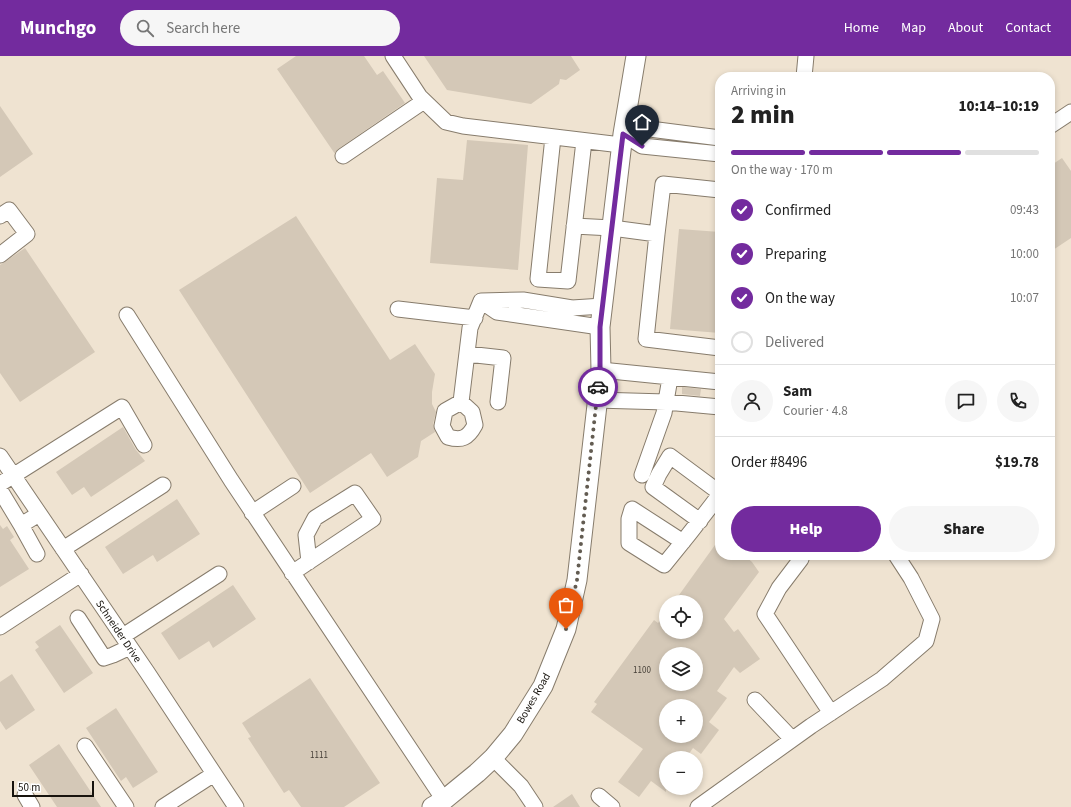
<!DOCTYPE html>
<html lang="en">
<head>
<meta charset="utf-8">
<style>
	body { margin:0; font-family:"Source Sans 3",sans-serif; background:#f6f6f6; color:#222; height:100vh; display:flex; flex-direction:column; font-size:15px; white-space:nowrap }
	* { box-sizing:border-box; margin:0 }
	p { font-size:13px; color:#767676 }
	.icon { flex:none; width:22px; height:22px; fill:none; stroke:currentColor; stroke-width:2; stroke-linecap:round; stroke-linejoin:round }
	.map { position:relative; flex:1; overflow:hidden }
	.panel { position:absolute; left:715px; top:16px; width:340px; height:488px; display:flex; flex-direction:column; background:#fff; border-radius:16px; box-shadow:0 2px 6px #0003 }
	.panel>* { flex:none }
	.fabs { position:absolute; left:659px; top:539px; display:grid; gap:8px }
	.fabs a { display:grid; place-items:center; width:44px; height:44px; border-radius:50%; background:#fff; box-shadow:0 2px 6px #0003; font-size:20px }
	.scale { position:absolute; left:12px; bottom:10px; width:82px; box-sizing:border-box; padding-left:4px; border:2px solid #17130d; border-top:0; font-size:11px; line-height:14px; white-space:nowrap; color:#17130d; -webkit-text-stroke:3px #fff; paint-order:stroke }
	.pin { position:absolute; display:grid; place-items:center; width:34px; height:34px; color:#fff; margin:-41px -17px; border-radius:50% 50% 50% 0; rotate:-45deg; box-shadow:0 0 4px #0007 }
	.pin .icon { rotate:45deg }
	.courier { position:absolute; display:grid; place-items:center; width:40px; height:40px; margin:-20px; border:3px solid #732b9e; border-radius:50%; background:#fff; color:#222; box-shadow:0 1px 5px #0007 }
	.headline em { font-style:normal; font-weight:800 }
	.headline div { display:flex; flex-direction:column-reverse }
	.headline { display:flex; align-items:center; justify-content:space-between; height:68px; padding:0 16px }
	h1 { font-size:26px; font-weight:800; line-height:30px }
	.bar { display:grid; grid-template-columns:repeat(4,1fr); gap:6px 4px; align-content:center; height:48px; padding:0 16px }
	.bar i { height:5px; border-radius:3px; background:#e0e0e0 }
	.bar .active { background:#732b9e }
	.bar p { grid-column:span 4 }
	.line { display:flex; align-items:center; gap:10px; padding:0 16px; border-top:1px solid #e0e0e0 }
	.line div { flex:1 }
	.round { display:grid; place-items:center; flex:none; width:42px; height:42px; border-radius:21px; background:#f6f6f6 }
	ol { padding:0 16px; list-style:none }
	li { display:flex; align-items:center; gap:12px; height:44px }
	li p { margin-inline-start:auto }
	li .icon { padding:4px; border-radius:50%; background:#732b9e; color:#fff; stroke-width:4 }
	li:last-child { color:#767676 }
	li i { width:22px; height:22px; border:2px solid #e0e0e0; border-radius:50% }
	.primary-button { display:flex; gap:8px; margin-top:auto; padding:8px 16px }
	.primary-button a { flex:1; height:46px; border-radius:24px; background:#732b9e; color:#fff; font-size:16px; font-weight:800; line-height:46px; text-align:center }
	.primary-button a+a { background:#f6f6f6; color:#222 }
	header { display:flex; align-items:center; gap:24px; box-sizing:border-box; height:56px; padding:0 20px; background:#732b9e; color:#fff }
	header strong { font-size:19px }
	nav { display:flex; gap:22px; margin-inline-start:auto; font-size:14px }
	.search { width:280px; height:36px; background:#f6f6f6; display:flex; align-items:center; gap:10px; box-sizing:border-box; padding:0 14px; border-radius:22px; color:#767676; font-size:15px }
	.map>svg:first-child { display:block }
	.building { fill:#d4c8b7; fill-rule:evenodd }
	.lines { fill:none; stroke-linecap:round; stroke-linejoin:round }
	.minor-casing { stroke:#877c6c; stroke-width:17 }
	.major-casing { stroke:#877c6c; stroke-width:21 }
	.minor { stroke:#fff; stroke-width:15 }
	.major { stroke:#fff; stroke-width:19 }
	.done { stroke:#635c52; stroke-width:4; stroke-dasharray:0 7.2 }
	.route { stroke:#732b9e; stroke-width:5 }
	.labels { text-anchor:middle; stroke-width:3; stroke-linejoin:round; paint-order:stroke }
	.number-label { font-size:9px; fill:#464038 }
	.street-label { font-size:11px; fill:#17130d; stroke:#fff }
</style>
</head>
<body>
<header>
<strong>Munchgo</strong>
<div class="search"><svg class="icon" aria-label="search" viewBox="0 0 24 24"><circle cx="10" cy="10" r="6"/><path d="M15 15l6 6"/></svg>Search here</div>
<nav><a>Home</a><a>Map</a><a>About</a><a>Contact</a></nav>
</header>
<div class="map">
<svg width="1071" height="751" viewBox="0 0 1071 751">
	<rect width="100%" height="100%" fill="#efe3d1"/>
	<path class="building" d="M296 0H364L377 19 383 15 405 47 338 93 335 98 277 13Z
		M424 0H571L580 14 566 24 560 23 559 28 531 48 447 34Z
		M0 50 33 98 0 121Z
		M467 84 528 89 518 214 430 207 437 122 463 124Z
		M1062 102 1071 115V182L1050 196V110Z
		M296 160 390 304 415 288 435 318 432 336V348L436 356 433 368 435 376 421 385 418 401 387 421 371 397 310 437 179 234Z
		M679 173 720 176V277L670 273Z
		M25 192 95 296 20 346 0 317V209Z
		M682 331 701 333 700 340 682 338Z
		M123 371 136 394 145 405 91 441 84 431 72 439 56 416Z
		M177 443 200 478 157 506 153 499 123 518 105 491Z
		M0 469 3 473 7 470 14 481 10 484 29 513 0 531Z
		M720 482V499H744L752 506 759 516 724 563 734 576 738 573 760 603 740 617 734 611 717 635 727 642 709 666 719 674 701 698 693 692 686 702H666V736L651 725 639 741 618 726 643 693 591 656 597 648 594 646 654 564 658 567 666 557V576H696V546H674ZM666 598H696V628H666ZM666 650H696V680H666Z
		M233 529 256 563 213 592 209 585 179 604 161 577Z
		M60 569 93 617 64 637 35 594 39 591 35 586Z
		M12 618 35 654 6 674 0 665V626Z
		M310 622 380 727 344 751H301L289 734 284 737 248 682 251 681 242 667Z
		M116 652 158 716 133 732 126 721 121 725 86 672Z
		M59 688 101 751H57L29 709Z
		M572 738 580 751H553Z"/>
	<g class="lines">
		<defs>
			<path id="minor" d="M393 0 420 41 446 66 463 70 621 89
				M804 21 806 0
				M1050 70 1071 56
				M623 78 642 90 720 98
				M623 78 642 72 720 82
				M553 81 538 223 568 225 584 85
				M343 100 424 45
				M0 160 9 154 27 178 0 199
				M574 170 612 172 657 178 663 128 720 134
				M657 178 646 283 720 292
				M481 245 497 256 600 271
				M481 245 523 244 572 252 603 250
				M398 253 475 262
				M127 259 231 424 444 744
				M467 298 503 302 498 346
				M601 314 720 326
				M596 344 666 346 720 351
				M461 346 445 355 442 370 448 381C462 385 468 382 475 369L472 356 461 346 470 272 481 245
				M0 400 147 616 236 751
				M642 419 664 357 670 322
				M0 428 122 351 144 389
				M0 434 21 469 39 458
				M252 457 293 430
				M700 465 653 431 659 418 670 400 720 437
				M21 469 37 498
				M683 486 632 453 629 463V487L664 509C683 486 702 462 720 438
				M63 493 163 429
				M802 499 801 503 779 532 765 558 831 657
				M292 517 373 463 355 437 315 462 306 479 309 506
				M78 562 104 602 113 599 130 591
				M0 571 81 518
				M123 580 219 518
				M755 644 792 683
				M85 690 126 751
				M493 702 521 730 535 751
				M25 739 32 751
				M599 740 612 751
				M163 751 214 718
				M698 751 811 670 882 623 926 585 932 563 911 522 896 499"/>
			<path id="major" d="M432 751 444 744 477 717 493 702 513 678 543 630 566 573 577 524 601 314 600 271 623 78 636 0"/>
		</defs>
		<use href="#minor" class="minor-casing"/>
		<use href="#major" class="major-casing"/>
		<use href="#minor" class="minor"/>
		<use href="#major" class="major"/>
	</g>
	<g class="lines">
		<path class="done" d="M566 573 577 524 598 331"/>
		<path class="route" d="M598 331 600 314V271L623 78 642 90"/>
	</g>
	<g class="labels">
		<g class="number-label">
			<text x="642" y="617">1100</text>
			<text x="319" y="702">1111</text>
		</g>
		<g class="street-label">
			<text transform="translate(119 575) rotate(56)" y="4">Schneider Drive</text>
			<text transform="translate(533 642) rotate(-60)" y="4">Bowes Road</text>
		</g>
	</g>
</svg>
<div class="fabs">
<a><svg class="icon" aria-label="locate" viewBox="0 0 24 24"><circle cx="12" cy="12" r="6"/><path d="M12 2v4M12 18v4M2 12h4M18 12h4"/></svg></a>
<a><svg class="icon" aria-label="layers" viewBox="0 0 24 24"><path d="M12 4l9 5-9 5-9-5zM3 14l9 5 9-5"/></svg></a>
<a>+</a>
<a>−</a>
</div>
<div class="scale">50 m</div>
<div class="pin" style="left:566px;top:573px;background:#ea580c"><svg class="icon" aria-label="bag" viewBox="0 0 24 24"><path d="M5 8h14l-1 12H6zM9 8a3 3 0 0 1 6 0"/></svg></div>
<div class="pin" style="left:642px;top:90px;background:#1f2937"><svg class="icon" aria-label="home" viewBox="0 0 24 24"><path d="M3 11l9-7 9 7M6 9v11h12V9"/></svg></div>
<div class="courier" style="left:598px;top:331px"><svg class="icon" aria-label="car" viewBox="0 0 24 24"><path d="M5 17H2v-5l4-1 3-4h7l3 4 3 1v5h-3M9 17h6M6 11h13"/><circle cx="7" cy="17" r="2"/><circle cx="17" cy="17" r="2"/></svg></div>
<section class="panel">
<div class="headline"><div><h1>2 min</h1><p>Arriving in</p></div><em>10:14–10:19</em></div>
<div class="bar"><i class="active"></i><i class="active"></i><i class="active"></i><i></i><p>On the way · 170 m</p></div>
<ol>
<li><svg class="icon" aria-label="check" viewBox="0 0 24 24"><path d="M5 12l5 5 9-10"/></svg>Confirmed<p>09:43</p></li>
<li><svg class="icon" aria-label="check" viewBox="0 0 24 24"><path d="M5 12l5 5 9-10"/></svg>Preparing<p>10:00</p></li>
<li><svg class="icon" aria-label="check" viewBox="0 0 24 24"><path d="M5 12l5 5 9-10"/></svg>On the way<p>10:07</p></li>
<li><i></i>Delivered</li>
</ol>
<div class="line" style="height:72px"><a class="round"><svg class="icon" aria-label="person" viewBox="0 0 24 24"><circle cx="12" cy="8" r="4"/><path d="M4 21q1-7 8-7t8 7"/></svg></a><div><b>Sam</b><p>Courier · 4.8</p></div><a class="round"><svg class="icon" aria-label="chat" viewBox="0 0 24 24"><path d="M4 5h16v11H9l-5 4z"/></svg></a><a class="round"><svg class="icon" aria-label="phone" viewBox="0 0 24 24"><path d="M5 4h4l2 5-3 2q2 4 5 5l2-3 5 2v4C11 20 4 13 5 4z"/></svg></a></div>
<div class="line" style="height:52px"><div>Order #8496</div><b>$19.78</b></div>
<div class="primary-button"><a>Help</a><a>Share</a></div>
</section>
</div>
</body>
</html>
